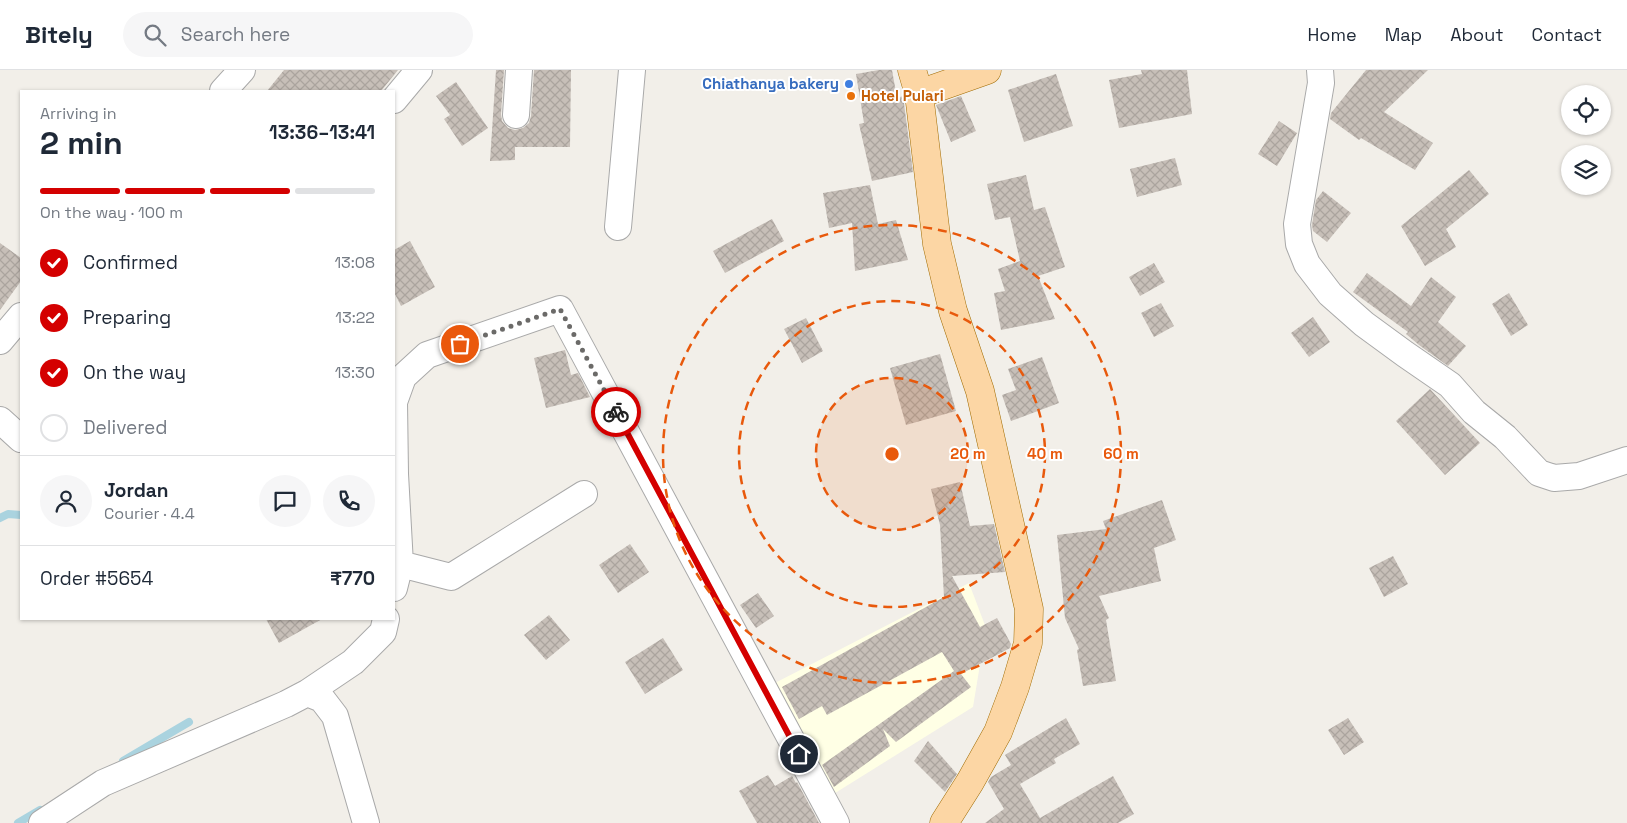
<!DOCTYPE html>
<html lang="en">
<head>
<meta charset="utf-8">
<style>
	body { margin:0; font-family:"Space Grotesk",sans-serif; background:#f6f6f7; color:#1f2937; height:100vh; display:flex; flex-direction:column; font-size:19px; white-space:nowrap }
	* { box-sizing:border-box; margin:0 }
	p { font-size:16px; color:#747a83 }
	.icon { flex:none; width:28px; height:28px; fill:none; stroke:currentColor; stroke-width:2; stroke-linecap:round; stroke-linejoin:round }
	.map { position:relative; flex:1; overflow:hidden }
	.details { position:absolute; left:20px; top:20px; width:375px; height:530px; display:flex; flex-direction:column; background:#fff; border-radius:0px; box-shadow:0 1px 4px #0004 }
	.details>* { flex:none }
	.fabs { position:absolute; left:1561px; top:15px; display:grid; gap:10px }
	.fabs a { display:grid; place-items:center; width:50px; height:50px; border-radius:50%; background:#fff; box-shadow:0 1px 4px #0004; font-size:25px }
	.pin { position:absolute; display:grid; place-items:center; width:42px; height:42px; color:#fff; margin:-21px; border:2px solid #fff; border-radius:50%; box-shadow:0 1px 5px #0007 }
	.courier { position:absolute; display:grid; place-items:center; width:50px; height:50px; margin:-25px; border:4px solid #d40000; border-radius:50%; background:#fff; color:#222; box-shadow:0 1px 6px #0007 }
	.headline em { font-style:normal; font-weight:800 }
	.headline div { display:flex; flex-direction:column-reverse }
	.headline { display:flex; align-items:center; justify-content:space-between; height:85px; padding:0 20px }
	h1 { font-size:32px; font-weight:800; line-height:38px }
	.bar { display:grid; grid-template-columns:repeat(4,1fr); gap:8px 5px; align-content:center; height:60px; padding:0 20px }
	.bar i { height:6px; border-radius:4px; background:#e0e1e3 }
	.bar .on { background:#d40000 }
	.bar p { grid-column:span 4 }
	.line { display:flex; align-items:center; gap:12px; padding:0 20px; border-top:1px solid #e0e1e3 }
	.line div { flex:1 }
	.round { display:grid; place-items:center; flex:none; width:52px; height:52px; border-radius:26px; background:#f6f6f7 }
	ol { padding:0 20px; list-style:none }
	li { display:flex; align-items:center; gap:15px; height:55px }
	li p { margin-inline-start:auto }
	li .icon { padding:5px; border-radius:50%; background:#d40000; color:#fff; stroke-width:4 }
	li:last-child { color:#747a83 }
	li i { width:28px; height:28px; border:2px solid #e0e1e3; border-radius:50% }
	header { display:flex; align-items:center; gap:30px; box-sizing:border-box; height:70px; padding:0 25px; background:#fff; border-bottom:1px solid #e0e1e3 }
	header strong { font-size:24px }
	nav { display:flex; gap:28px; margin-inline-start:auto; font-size:18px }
	.search { width:350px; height:45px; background:#f6f6f7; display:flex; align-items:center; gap:12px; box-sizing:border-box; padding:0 18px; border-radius:28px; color:#747a83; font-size:19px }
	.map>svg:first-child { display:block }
	.education { fill:#ffffe5 }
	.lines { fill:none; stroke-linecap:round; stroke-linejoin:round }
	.stream { stroke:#aad3df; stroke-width:8 }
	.building { fill:url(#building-cross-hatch) }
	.minor-casing { stroke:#a9a9a9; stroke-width:28 }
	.major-casing { stroke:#a06b00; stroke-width:29 }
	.minor { stroke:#fff; stroke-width:26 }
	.major { stroke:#fcd6a4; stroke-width:28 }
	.done { stroke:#6b6a68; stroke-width:5; stroke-dasharray:0 9 }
	.route { stroke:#d40000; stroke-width:6 }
	.ring { fill:none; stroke:#e8590c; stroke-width:2.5; stroke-dasharray:9 6 }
	.shop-dot { fill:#3f7fe0; stroke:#fff; stroke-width:2 }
	.food-dot { fill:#e8710a; stroke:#fff; stroke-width:2 }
	.labels { text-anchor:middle; stroke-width:4; stroke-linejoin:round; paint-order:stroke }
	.shop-label { font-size:15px; font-weight:bold; fill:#366cbe; stroke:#fff; text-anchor:end }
	.food-label { font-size:15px; font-weight:bold; fill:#c56008; stroke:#fff; text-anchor:start }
	.centre { fill:#e8590c; stroke:#fff; stroke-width:2.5 }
	.ring-label { font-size:15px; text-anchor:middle; font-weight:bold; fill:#e8590c; stroke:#fff; stroke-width:4; stroke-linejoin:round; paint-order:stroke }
</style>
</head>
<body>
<header>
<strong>Bitely</strong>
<div class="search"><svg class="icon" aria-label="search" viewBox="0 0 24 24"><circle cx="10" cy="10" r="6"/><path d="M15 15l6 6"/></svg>Search here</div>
<nav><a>Home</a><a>Map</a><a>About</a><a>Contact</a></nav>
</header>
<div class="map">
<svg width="1627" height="753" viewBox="0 0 1627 753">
	<defs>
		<pattern id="building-cross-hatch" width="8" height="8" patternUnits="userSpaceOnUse" patternTransform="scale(1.25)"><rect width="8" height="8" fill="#c7bfb8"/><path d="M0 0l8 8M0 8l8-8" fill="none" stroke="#aba49e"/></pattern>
	</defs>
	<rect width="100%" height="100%" fill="#f2efe9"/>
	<path class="education" d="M969 513 986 558 973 637 832 725 773 614Z"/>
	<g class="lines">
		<path class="stream" d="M0 448 8 444 21 445
			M123 691 189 652
			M18 753 40 740"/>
	</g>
	<path class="building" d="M284 0H398L381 21H267Z
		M496 0H504L501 44 502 51 508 58 515 60 523 58 529 53 531 46 534 0H571L570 77H515V90L490 91Z
		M879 0H892L897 28 903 26 913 102 872 111 859 54 864 53 856 4Z
		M1141 0H1187L1192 44 1119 58 1109 10 1142 4Z
		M1366 0H1428L1384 42 1433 73 1415 100 1361 68 1359 70 1330 49 1331 43Z
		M1056 4 1073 56 1024 72 1008 20Z
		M456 12 488 58 462 76 444 49 450 45 436 26Z
		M961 26 976 61 951 72 936 35Z
		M1279 51 1297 63 1277 96 1258 84Z
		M1175 88 1182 115 1137 127 1130 99Z
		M1469 100 1489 124 1446 159 1456 177 1425 196 1401 156Z
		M1026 105 1034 140 1045 137 1065 197 1038 206 1055 249 1001 260 994 223 1005 221 998 199 1020 191 1010 147 995 150 987 114Z
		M870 115 878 154 896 150 908 190 855 201 852 153 829 158 823 123Z
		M1323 121 1351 143 1327 172 1313 161 1312 155 1316 130Z
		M772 149 784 171 725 203 713 181Z
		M410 171 435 217 401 236 394 222V180Z
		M0 173 21 188V211L0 240Z
		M1154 193 1165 212 1140 226 1129 207Z
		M1367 203 1411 236 1431 207 1456 227 1438 252 1466 276 1448 296 1419 275 1406 264 1408 262 1353 222Z
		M1509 223 1528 255 1511 266 1492 234Z
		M1161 233 1174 256 1154 267 1141 243Z
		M1313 247 1330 272 1309 287 1291 263Z
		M806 248 823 281 802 293 784 259Z
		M565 280 571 305 578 303 590 327 546 338 534 288Z
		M940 284 956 341 906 355 890 298Z
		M1042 287 1059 333 1011 351 1002 325 1016 320 1008 299Z
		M1430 319 1480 373 1445 405 1396 351Z
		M960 412 970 456 994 454 1005 502 952 506 980 557 997 548 1011 574 1010 578 961 604 971 617 896 672 883 659 890 676 834 717 822 695 954 601 942 582 827 645 822 636 799 649 782 617 944 527 940 455 931 419Z
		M1162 430 1176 470 1154 478 1161 511 1099 526 1109 548 1106 550 1116 611 1083 616 1077 580 1079 579 1065 548 1057 465 1106 459 1103 451Z
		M630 474 649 502 618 523 599 495Z
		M1393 486 1408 514 1384 527 1369 498Z
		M758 523 774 546 756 558 740 535Z
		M549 545 570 570 546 590 524 565Z
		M266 549H322L279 573Z
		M663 568 683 600 645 624 625 592Z
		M1066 648 1080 674 1054 689 1056 693 1020 714 1040 748 1113 706 1134 744 1118 753H985L1004 739 988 712 991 707 1011 695 1005 685Z
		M1348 648 1364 672 1344 685 1328 660Z
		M928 671 957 704 945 722 914 691Z
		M768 705 775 716 792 706 796 713 797 712 819 753H757L739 721Z"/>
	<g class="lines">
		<defs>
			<path id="minor" d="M1320 0 1321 13 1297 154 1299 174 1307 194 1330 224 1364 254 1405 284 1450 315 1474 342 1505 367 1539 403 1554 408 1579 406 1627 390
				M223 21 242 0
				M394 30 419 0
				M516 45 519 0
				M618 157 632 0
				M0 271 21 246
				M0 350 21 369
				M400 494 451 507 584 424
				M394 518 400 494 395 404 394 332 403 307 427 285 560 239 836 753
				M307 623 353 592 383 562 386 549
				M42 753 103 713 286 634 307 623 322 629 335 646 366 753"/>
			<path id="major" d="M912 0 919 24 937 174 953 241 980 321 1029 539 1028 573 1015 617 998 662 970 712 944 753
				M919 24 987 0"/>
		</defs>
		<use href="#minor" class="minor-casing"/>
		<use href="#major" class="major-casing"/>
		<use href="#minor" class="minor"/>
		<use href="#major" class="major"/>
	</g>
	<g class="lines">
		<path class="done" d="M460 274 560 239 616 342"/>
		<path class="route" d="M616 342 799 684"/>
	</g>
	<circle cx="892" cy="384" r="76" fill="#e8590c" fill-opacity=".12"/>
	<g class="ring">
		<circle cx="892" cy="384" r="76"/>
		<circle cx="892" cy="384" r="153"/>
		<circle cx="892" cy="384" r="229"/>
	</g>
	<circle class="shop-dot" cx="849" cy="14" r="5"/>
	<circle class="food-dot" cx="851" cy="26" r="5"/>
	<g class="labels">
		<g class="shop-label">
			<text x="839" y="19">Chiathanya bakery</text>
		</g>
		<g class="food-label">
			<text x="861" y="31">Hotel Pulari</text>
		</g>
	</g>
	<circle cx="892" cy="384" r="8" class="centre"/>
	<g class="ring-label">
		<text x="968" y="389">20 m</text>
		<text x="1045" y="389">40 m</text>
		<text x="1121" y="389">60 m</text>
	</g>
</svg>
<div class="fabs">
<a><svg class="icon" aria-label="locate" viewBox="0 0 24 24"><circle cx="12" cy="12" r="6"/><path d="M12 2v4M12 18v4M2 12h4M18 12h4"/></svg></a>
<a><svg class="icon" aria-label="layers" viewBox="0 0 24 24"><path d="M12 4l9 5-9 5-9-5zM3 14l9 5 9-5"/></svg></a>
</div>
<div class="pin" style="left:460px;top:274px;background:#ea580c"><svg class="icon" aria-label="bag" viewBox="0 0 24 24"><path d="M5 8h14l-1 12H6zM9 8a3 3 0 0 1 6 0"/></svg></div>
<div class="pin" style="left:799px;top:684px;background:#1f2937"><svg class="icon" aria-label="home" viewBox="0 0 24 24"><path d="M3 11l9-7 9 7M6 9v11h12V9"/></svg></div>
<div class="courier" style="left:616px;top:342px"><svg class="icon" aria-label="bike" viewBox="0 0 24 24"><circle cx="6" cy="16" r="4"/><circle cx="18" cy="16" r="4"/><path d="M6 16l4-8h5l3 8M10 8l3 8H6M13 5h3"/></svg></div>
<section class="details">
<div class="headline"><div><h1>2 min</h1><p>Arriving in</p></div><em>13:36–13:41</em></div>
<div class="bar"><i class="on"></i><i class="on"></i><i class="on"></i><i></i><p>On the way · 100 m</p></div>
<ol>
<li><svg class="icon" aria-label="check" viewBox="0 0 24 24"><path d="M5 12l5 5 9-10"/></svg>Confirmed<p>13:08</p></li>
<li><svg class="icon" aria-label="check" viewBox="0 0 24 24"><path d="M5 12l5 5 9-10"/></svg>Preparing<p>13:22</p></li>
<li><svg class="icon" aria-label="check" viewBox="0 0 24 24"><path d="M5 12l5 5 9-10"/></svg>On the way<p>13:30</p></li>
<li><i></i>Delivered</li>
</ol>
<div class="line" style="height:90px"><a class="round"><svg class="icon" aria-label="person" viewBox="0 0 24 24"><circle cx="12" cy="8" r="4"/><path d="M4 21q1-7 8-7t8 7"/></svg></a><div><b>Jordan</b><p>Courier · 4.4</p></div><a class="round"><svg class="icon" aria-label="chat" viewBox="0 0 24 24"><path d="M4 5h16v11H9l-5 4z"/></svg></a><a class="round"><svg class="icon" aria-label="phone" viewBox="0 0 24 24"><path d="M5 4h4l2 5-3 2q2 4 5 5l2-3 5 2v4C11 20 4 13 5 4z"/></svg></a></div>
<div class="line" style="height:65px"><div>Order #5654</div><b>₹770</b></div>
</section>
</div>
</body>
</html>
